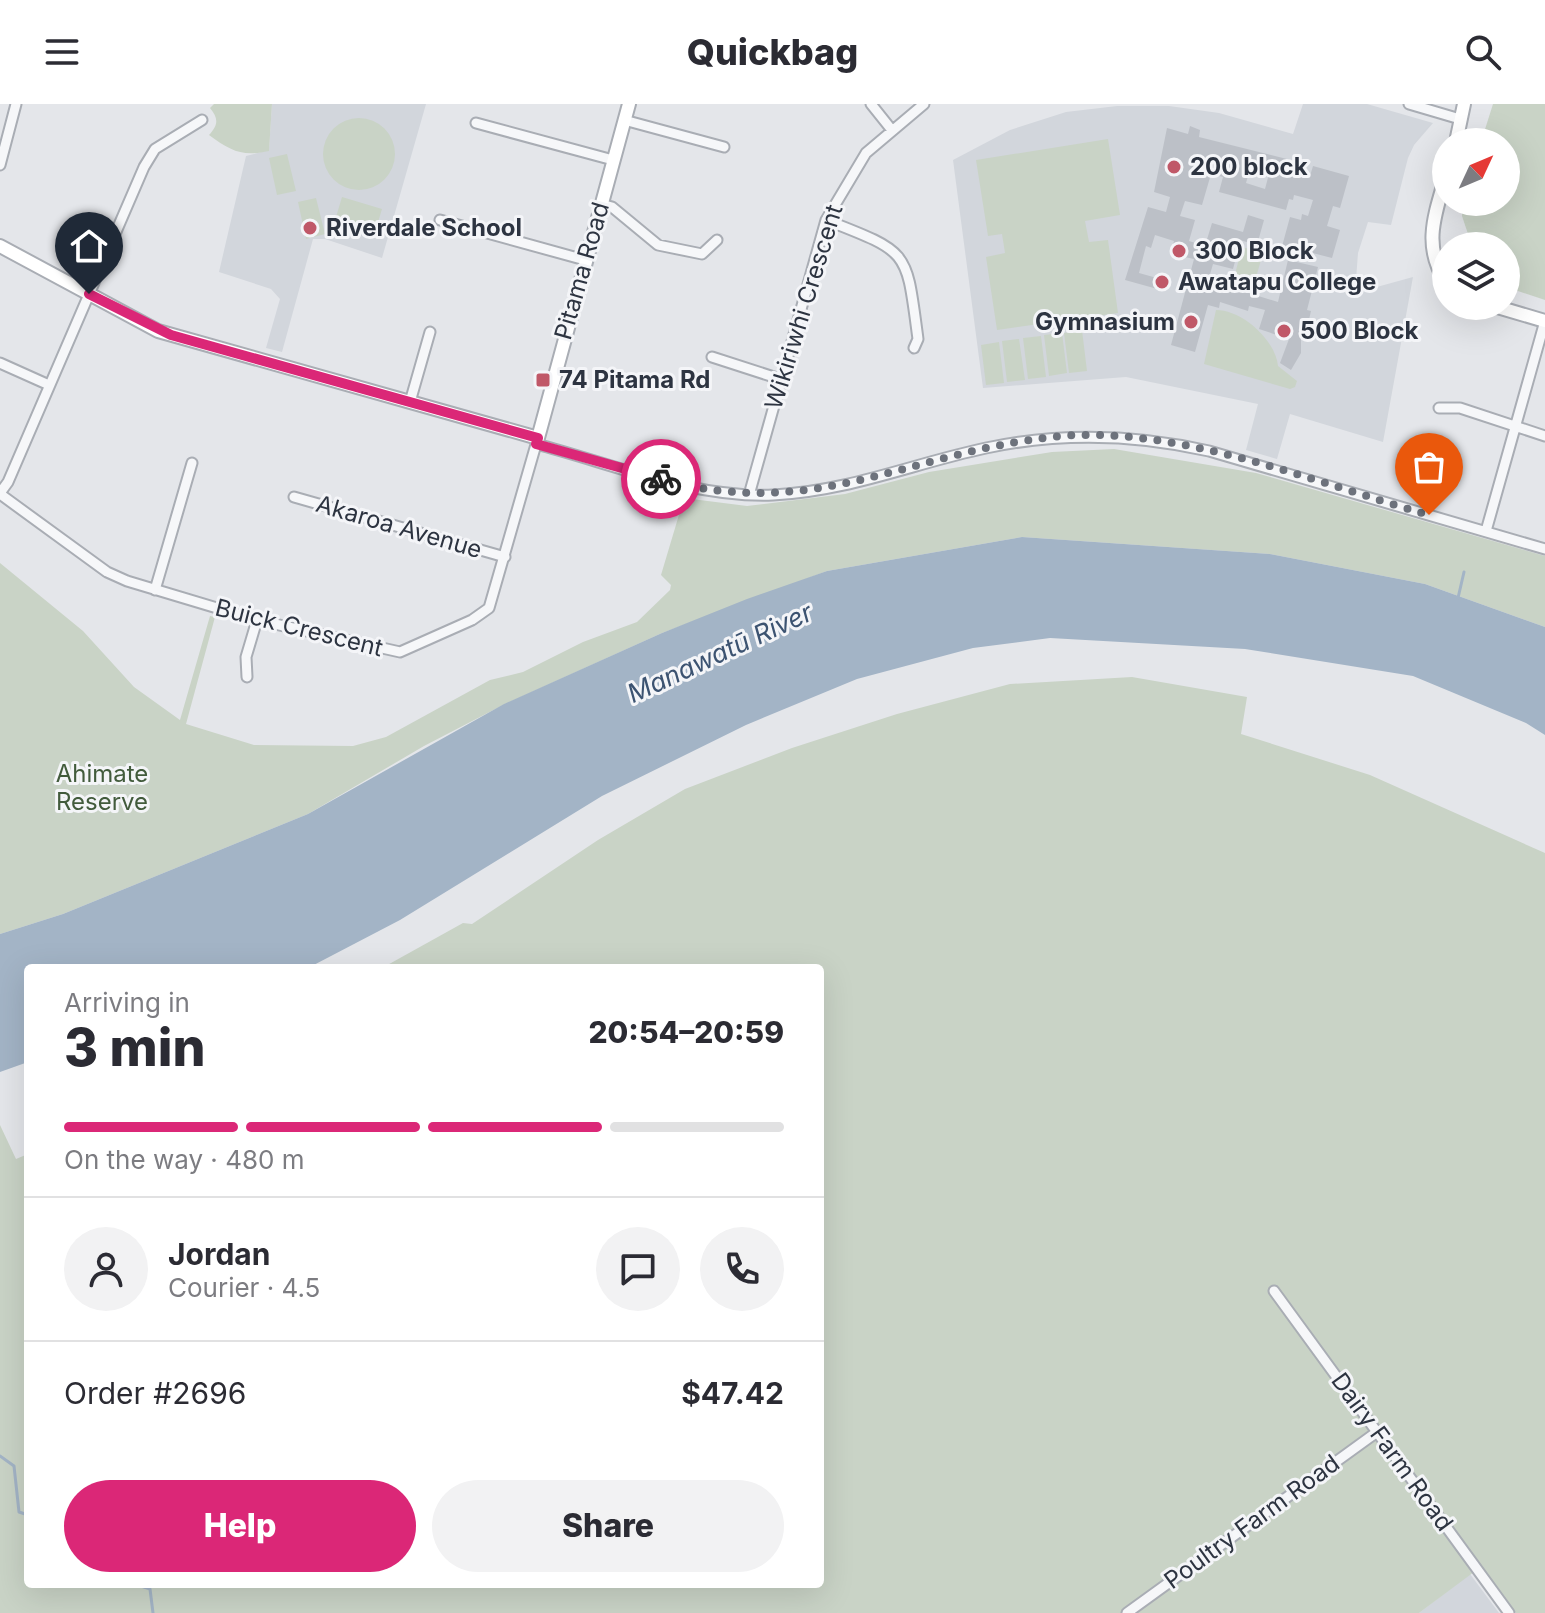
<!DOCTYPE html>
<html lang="en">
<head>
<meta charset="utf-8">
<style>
	body { margin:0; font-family:Inter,sans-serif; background:#f2f2f3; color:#2b2b33; height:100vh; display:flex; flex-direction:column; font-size:30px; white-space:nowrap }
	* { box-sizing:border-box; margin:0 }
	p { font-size:26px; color:#7c7c81 }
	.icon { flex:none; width:44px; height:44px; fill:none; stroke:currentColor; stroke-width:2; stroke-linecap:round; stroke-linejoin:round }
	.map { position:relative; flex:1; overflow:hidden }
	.details { position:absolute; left:24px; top:860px; width:800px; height:624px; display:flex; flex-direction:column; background:#fff; border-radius:8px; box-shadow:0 8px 32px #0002 }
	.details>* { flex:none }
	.needle { width:52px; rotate:46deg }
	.fabs { position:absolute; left:1432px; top:24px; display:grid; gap:16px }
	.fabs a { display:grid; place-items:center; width:88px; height:88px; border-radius:50%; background:#fff; box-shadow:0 8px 32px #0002; font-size:40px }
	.pin { position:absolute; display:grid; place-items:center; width:68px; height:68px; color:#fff; margin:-82px -34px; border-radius:50% 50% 50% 0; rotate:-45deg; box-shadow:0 0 8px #0007 }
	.pin .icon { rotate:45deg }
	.courier { position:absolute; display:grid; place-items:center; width:80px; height:80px; margin:-40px; border:6px solid #db2777; border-radius:50%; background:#fff; color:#222; box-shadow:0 2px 10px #0007 }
	.headline em { font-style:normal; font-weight:800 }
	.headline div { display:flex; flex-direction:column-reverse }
	.headline { display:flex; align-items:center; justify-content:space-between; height:136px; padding:0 40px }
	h1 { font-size:52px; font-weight:800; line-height:60px }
	.bar { display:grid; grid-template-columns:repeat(4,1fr); gap:12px 8px; align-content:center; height:96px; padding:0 40px }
	.bar i { height:10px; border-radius:6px; background:#e1e1e2 }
	.bar .selected { background:#db2777 }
	.bar p { grid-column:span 4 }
	.line { display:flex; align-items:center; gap:20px; padding:0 40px; border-top:2px solid #e1e1e2 }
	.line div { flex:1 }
	.round { display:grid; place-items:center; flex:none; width:84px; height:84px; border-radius:42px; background:#f2f2f3 }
	.action { display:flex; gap:16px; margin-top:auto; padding:16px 40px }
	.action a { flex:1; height:92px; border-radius:48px; background:#db2777; color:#fff; font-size:32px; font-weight:800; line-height:92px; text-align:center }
	.action a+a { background:#f2f2f3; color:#2b2b33 }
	header { display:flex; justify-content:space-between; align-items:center; height:104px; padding:0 40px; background:#fff; font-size:36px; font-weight:800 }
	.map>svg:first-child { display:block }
	.built { fill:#d2d6dc }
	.green { fill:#c9d3c6 }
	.water { fill:#a3b4c6 }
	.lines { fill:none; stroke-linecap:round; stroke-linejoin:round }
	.stream { stroke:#a3b4c6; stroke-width:3 }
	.building { fill:#bcc0c7; fill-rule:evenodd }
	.street-casing { stroke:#a9adb4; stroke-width:13 }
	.secondary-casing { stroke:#a9adb4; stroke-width:16 }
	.street { stroke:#f6f7f9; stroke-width:9 }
	.secondary { stroke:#fff; stroke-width:12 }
	.done { stroke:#6d727c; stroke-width:8; stroke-dasharray:0 14.4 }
	.route { stroke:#db2777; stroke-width:10 }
	.poi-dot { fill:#c05868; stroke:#f4f5f8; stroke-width:3 }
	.labels { text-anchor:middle; stroke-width:6; stroke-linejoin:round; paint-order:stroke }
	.poi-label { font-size:24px; font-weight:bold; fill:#2d3441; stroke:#f4f5f8; text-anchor:start }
	.street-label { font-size:24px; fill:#2d3441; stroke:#f4f5f8 }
	.park-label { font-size:24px; fill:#425b3c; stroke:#f4f5f8 }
	.water-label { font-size:26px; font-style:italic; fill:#3c5371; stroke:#f4f5f8 }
</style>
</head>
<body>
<header><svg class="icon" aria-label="menu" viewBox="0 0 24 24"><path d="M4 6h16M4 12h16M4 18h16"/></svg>Quickbag<svg class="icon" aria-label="search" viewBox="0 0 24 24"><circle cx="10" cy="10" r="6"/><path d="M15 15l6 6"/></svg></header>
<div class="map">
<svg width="1545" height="1509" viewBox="0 0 1545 1509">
	<rect width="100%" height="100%" fill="#e4e6ea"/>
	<path class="built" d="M272 0H426L382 154 325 135H313L282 248 266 244 280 195 271 185 219 168 246 52 269 46Z
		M1303 0H1367L1433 19 1414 41 1408 54 1391 121 1368 118 1358 149 1355 189 1413 173 1383 338 1290 310 1277 355 1246 346 1258 300 1126 273 983 284 953 56 1010 26 1066 8 1117 2H1169L1219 9 1293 30Z
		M1470 1470 1499 1509H1419Z"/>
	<path class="green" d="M214 0H272L269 47C242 53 231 47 209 31 218 21 219 15 210 4Z
		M1493 0H1545V196L1506 183V142H1472L1462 112 1463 98H1506V38H1481Z
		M323 50a36 36 0 1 1 72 0a36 36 0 1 1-72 0Z
		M1108 35 1120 111 1085 117 1089 138 1108 136 1118 209 997 226 986 153 1005 149 1002 130 988 132 976 56Z
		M287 50 296 87 277 91 269 54Z
		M342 93 382 105 376 125 336 113Z
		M316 94 325 130 306 135 298 98Z
		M1242 143 1263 149 1253 184 1233 178Z
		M1216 206C1243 206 1276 237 1278 262L1297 277 1295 283 1290 285 1204 260Z
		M1082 226 1087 267 1069 269 1064 229Z
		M1062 229 1067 269 1049 272 1044 231Z
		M1041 232 1046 273 1028 275 1023 234Z
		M1019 235 1025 276 1007 278 1002 237Z
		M999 238 1004 279 986 281 981 241Z
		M1114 345 1256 369 1545 452V523L1425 480 1270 450 1022 433 827 467 662 529 505 600 424 642 308 710 63 810 0 830V459L83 527 134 583 180 616 210 512 215 513 186 620 254 641 353 642 386 633 490 576 523 568 583 538 637 518 670 486 671 481 661 471 684 394 747 402 845 390 929 368 1052 348Z
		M1132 573 1247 593 1241 630 1370 671 1545 749V1509H1516L1482 1462 1419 1509H0V1021L16 1055 28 1050V1480H820V864H382L463 819 472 820 598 736 685 685 792 644 897 610 1010 580Z"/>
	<path class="water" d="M1022 433 1270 450 1425 480 1545 523V631L1526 619 1413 572 1245 545 1050 534 973 544 857 575 746 621 602 692 400 816 308 864H28V958L0 968V830L63 810 308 710 504 600 662 529 747 495 827 467Z"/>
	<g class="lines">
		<path class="stream" d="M1458 494 1464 468
			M0 1352 14 1362 19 1408 28 1411
			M135 1480 150 1485 153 1509"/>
	</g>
	<path class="building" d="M1190 22 1200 26 1199 33 1299 58 1296 69 1310 72 1313 62 1349 72 1340 104 1333 102 1327 122 1340 126 1332 154 1297 145 1296 150 1281 146 1290 113 1301 116 1302 110 1308 112 1313 96 1294 91 1293 96 1289 95 1286 106 1219 88 1223 73 1211 70 1202 101 1185 97 1180 112 1195 116 1189 137 1205 142 1212 119 1243 128 1248 111 1264 116 1257 141 1233 134 1229 148 1237 150 1233 165 1213 160 1206 184 1224 189 1226 182 1278 198 1288 156 1318 163 1307 206 1311 207 1308 220 1301 218V249L1291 266 1280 259 1289 235 1259 225 1265 206 1249 202 1248 207 1220 198 1219 204 1208 201 1195 248 1171 241 1194 155 1170 150 1174 137 1155 131 1151 144 1146 142 1139 169 1164 176 1161 186 1125 176 1148 103 1166 108 1170 93 1154 88 1167 24 1188 30ZM1251 61 1270 66 1265 85 1246 79Z"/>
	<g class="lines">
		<defs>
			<path id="street" d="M871 0 891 25
				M1409 0 1460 15
				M624 16 724 43
				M476 19 613 56
				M0 61 16 0
				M601 100 612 103 658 141 702 150 717 136
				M440 116 585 156
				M826 116C911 149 906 146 918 235L914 244
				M712 253 780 275
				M0 259 49 281
				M410 298 430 228
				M1439 304H1460L1545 332
				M536 340C613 360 692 394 773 391 846 388 915 359 986 344 1061 328 1134 330 1209 347L1545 445
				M0 389 8 378 144 63 155 45 202 16
				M0 390 107 468 127 477 257 516 400 548 472 516 489 504 537 337
				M749 391 826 116 866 49 924 0
				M294 393 505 453
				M1486 427 1545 217
				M155 486 192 359
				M247 573 246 553 257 516
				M1274 1187 1509 1509
				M1127 1509 1377 1328"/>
			<path id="secondary" d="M1456 38 1464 0
				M1446 72C1435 110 1422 142 1446 178
				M0 142 158 227 538 334 629 0
				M1494 202 1545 217"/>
		</defs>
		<use href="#street" class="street-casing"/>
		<use href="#secondary" class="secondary-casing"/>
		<use href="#street" class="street"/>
		<use href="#secondary" class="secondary"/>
	</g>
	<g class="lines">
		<path class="done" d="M661 375C814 418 907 349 1052 333 1172 319 1313 378 1429 411"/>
		<path class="route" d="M89 190 171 231 538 334 536 340 661 375"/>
	</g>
	<g class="poi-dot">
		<circle cx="1174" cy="63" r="8"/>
		<circle cx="310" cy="124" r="8"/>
		<circle cx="1179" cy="147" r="8"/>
		<circle cx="1162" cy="178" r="8"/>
		<circle cx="1191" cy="218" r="8"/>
		<circle cx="1284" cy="227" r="8"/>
		<rect x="535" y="268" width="16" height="16" rx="4"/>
	</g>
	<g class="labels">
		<g class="poi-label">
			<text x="1190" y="71">200 block</text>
			<text x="326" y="132">Riverdale School</text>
			<text x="1195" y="155">300 Block</text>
			<text x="1178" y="186">Awatapu College</text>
			<text x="1175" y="226" text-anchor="end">Gymnasium</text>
			<text x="1300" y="235">500 Block</text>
			<text x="559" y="284">74 Pitama Rd</text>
		</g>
		<g class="street-label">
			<text transform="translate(582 167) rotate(-74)" y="8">Pitama Road</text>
			<text transform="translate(804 203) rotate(-73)" y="8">Wikiriwhi Crescent</text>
			<text transform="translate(399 423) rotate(16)" y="8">Akaroa Avenue</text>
			<text transform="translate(299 524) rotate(14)" y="8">Buick Crescent</text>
			<text transform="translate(1392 1348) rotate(54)" y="8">Dairy Farm Road</text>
			<text transform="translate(1252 1418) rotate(-36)" y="8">Poultry Farm Road</text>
		</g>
		<g class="park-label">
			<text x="102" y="678">Ahimate<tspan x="102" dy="28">Reserve</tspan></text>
		</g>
		<g class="water-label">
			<text transform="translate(720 549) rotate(-25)" y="9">Manawatū River</text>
		</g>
	</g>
</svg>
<div class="fabs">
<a><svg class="needle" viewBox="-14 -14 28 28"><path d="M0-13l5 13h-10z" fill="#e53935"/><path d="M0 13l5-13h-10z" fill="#7c7c81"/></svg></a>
<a><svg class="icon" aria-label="layers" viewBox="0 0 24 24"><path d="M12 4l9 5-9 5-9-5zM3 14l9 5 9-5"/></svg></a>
</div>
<div class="pin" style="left:1429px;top:411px;background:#ea580c"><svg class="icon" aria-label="bag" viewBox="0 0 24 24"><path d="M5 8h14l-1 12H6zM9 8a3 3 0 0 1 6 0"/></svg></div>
<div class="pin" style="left:89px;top:190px;background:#1f2937"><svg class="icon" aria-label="home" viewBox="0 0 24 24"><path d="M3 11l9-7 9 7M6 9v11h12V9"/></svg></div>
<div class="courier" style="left:661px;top:375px"><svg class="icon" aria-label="bike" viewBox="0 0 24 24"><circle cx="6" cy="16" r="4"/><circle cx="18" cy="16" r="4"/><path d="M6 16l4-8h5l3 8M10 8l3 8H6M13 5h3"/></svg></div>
<section class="details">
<div class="headline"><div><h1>3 min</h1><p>Arriving in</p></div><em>20:54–20:59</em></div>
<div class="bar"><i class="selected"></i><i class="selected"></i><i class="selected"></i><i></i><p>On the way · 480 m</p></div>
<div class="line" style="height:144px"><a class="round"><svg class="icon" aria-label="person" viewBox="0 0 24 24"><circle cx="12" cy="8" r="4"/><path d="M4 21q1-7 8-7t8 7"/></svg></a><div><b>Jordan</b><p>Courier · 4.5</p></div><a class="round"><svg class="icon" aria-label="chat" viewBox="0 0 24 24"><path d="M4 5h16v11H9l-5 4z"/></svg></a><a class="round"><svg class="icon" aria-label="phone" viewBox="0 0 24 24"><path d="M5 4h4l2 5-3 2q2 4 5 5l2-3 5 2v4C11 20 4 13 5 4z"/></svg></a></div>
<div class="line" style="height:104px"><div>Order #2696</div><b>$47.42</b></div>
<div class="action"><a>Help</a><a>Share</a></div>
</section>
</div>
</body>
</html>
